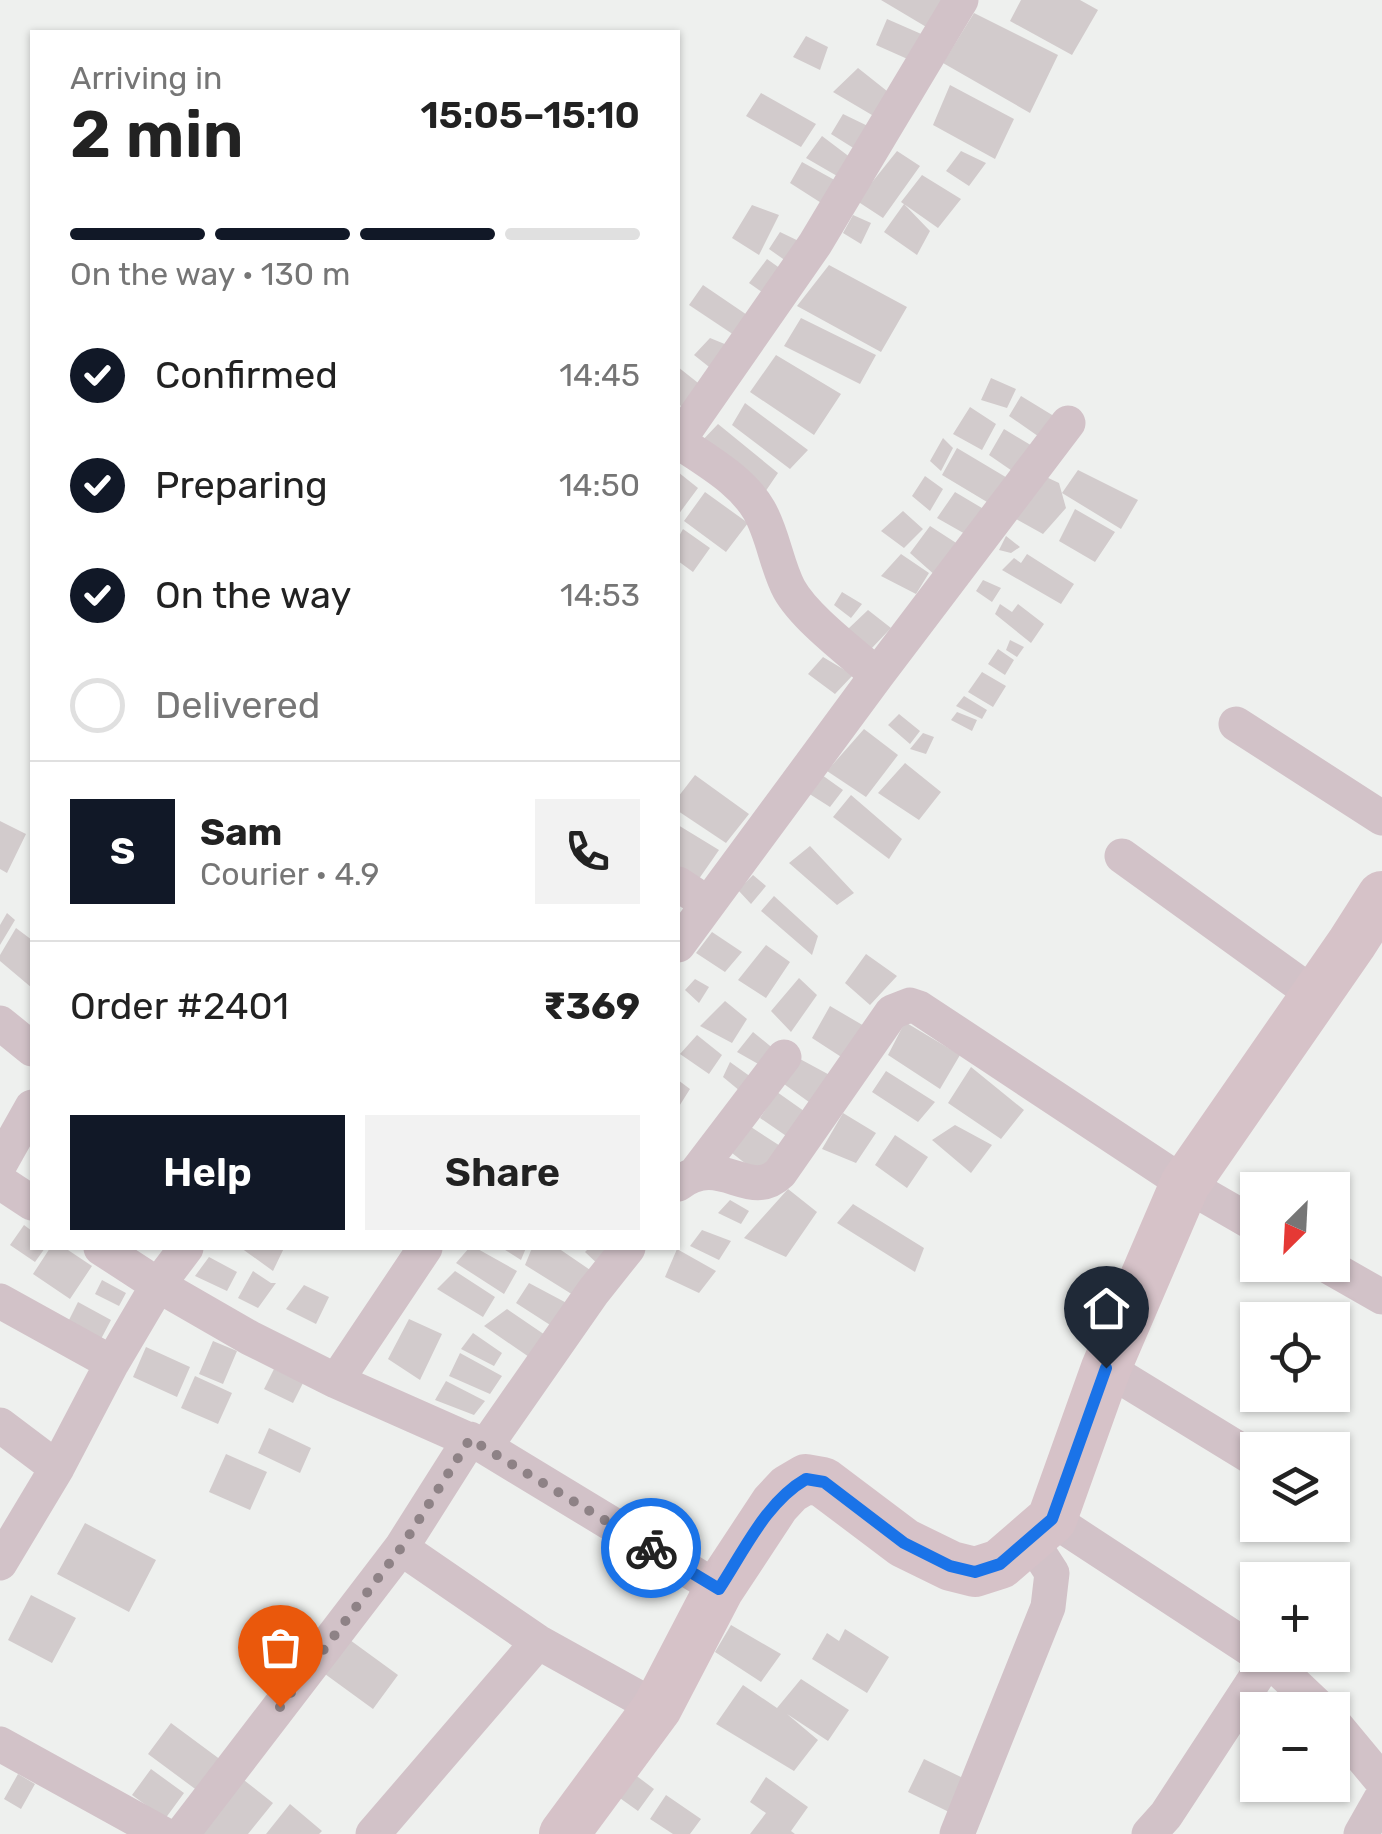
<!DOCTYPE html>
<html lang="en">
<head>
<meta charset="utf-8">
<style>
	body { margin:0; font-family:Rubik,sans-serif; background:#f2f2f2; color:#222; height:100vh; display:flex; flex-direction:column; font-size:38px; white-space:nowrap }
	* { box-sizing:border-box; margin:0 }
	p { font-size:32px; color:#767676 }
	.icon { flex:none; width:55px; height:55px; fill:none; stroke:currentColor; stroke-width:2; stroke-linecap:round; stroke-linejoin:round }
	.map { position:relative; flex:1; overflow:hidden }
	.sheet { position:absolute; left:30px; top:30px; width:650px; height:1220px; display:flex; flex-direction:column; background:#fff; border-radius:0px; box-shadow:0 2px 8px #0004 }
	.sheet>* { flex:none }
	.needle { width:65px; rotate:204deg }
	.controls { position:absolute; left:1240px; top:1172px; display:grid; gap:20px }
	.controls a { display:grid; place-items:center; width:110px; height:110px; border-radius:0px; background:#fff; box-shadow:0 2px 8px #0004; font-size:50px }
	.pin { position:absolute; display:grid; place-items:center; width:85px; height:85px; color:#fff; margin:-102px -42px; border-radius:50% 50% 50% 0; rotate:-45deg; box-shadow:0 0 10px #0007 }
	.pin .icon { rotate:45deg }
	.courier { position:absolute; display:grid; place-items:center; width:100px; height:100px; margin:-50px; border:8px solid #1a73e8; border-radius:50%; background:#fff; color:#222; box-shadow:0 2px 12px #0007 }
	.overview em { font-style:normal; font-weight:600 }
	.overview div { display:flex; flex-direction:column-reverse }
	.overview { display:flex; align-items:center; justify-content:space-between; height:170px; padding:0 40px }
	h1 { font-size:65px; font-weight:600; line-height:75px }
	.bar { display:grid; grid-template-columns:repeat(4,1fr); gap:15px 10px; align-content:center; height:120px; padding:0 40px }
	.bar i { height:12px; border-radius:8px; background:#e0e0e0 }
	.bar .current { background:#111827 }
	.bar p { grid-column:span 4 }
	.line { display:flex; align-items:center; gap:25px; padding:0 40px; border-top:2px solid #e0e0e0 }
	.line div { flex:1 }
	.round { display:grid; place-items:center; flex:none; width:105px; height:105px; border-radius:0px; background:#f2f2f2 }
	ol { padding:0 40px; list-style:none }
	li { display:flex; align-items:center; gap:30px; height:110px }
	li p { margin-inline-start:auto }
	li .icon { padding:10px; border-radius:50%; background:#111827; color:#fff; stroke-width:4 }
	li:last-child { color:#767676 }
	li i { width:55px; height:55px; border:5px solid #e0e0e0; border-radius:50% }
	.cta { display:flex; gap:20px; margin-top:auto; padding:20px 40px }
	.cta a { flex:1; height:115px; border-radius:0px; background:#111827; color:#fff; font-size:40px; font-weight:600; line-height:115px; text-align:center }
	.cta a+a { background:#f2f2f2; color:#222 }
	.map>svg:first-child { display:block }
	.building { fill:#d2cbcc }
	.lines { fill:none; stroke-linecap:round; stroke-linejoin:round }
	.street { stroke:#d2c2c8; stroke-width:35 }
	.secondary { stroke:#d6c2c8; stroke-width:50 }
	.done { stroke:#8e8286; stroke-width:10; stroke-dasharray:0 18 }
	.route { stroke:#1a73e8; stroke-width:12 }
</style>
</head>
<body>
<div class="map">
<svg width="1382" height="1834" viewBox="0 0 1382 1834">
	<rect width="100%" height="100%" fill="#eef0ee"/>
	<path class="building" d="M881 0H944L928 28Z
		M1021 0H1080L1098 10 1072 55 1010 21Z
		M974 13 1058 55 1030 113 943 63Z
		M887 19 935 40 921 65 876 45Z
		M806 36 828 47 820 70 793 57Z
		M858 68 892 95 877 118 833 92Z
		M950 85 1014 119 995 159 933 125Z
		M761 93 816 124 801 147 746 116Z
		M843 114 874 129 863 154 831 134Z
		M822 136 855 161 844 180 806 158Z
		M897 151 920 166 883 218 857 201Z
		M961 151 986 163 969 186 946 171Z
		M802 162 840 183 826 206 790 183Z
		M922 175 961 199 938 228 901 202Z
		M904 204 930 231 917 255 884 232Z
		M752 205 779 215 759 255 732 238Z
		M853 215 871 223 861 244 843 233Z
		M780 232 807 245 793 266 769 249Z
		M767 259 788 274 772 299 749 283Z
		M829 265 907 307 881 352 797 306Z
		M703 285 753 319 740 339 689 305Z
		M801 318 876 355 860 384 784 346Z
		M710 338 732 347 718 374 694 355Z
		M776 355 841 394 814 435 750 392Z
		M678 367 707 390 691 416 678 403Z
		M991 378 1016 389 1007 408 981 400Z
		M1021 396 1062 421 1045 441 1009 416Z
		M745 403 808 450 790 469 732 425Z
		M970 407 996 424 982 450 953 434Z
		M718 424 778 473 763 495 699 444Z
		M1004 429 1039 450 1021 477 989 455Z
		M943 438 953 448 941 471 930 461Z
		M957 448 1014 482 997 508 942 475Z
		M1078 470 1138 500 1121 529 1062 493Z
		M678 472 698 488 678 515Z
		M925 476 943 489 930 511 912 496Z
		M1044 476 1059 483 1066 508 1043 534 1016 519Z
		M705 492 748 523 726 552 684 521Z
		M955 492 992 514 974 539 937 518Z
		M1075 509 1115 532 1095 562 1059 541Z
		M903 511 923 529 904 548 881 531Z
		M930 526 967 550 945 584 910 553Z
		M683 529 710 548 693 572 678 561V538Z
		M1006 536 1020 547 1011 553 999 550Z
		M901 554 929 573 916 594 881 576Z
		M1027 554 1074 584 1061 604 1002 570 1014 558 1021 563Z
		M983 580 1001 588 992 602 976 591Z
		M842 592 862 604 851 618 834 605Z
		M1000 604 1012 612 1018 604 1044 624 1031 643 995 614Z
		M868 610 891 628 871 649 848 629Z
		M1010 640 1024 647 1017 657 1006 650Z
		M998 649 1014 660 1005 675 988 664Z
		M823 657 853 675 835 694 808 674Z
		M982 672 1006 686 993 707 968 692Z
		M964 696 987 710 982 719 956 706Z
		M957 712 977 720 972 731 951 720Z
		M899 714 920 731 910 744 888 725Z
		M864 729 898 755 866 797 827 771Z
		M923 733 934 737 926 754 910 749Z
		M905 763 941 792 919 820 878 793Z
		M695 775 749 814 726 843 678 811V797Z
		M822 775 843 790 830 807 808 793Z
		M851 795 902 839 889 859 833 817Z
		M0 821 26 834 7 873 0 869Z
		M678 825 719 850 694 886 678 874Z
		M810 846 854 893 837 905 789 863Z
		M753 875 766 886 751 904 738 890Z
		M774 896 818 936 812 955 761 911Z
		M7 913 15 920 0 945V925Z
		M16 928 32 940V988L0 961V955Z
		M712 932 742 952 725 972 696 953Z
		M766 945 790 962 766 998 738 980Z
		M866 954 897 976 870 1005 845 983Z
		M799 978 817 995 791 1032 771 1011Z
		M695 979 709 987 699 1003 685 990Z
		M725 1001 747 1019 732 1043 700 1026Z
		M830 1006 871 1030 849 1062 812 1038Z
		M905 1022 960 1055 940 1089 888 1055Z
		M753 1032 775 1050 767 1069 737 1052Z
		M697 1035 722 1055 709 1074 680 1054Z
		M800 1059 837 1079 820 1110 784 1084Z
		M730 1062 758 1082 746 1096 723 1077Z
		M971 1067 1024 1110 1001 1139 948 1103Z
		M886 1071 935 1102 918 1122 872 1092Z
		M678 1080 690 1089 678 1108Z
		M777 1092 811 1116 795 1142 760 1118Z
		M843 1113 876 1133 856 1163 822 1149Z
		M955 1125 992 1145 971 1173 932 1140Z
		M751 1127 788 1151 764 1178 732 1153Z
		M895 1135 928 1157 907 1188 875 1165Z
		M788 1189 817 1212 786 1257 744 1238Z
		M730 1200 749 1211 741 1224 718 1213Z
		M853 1204 924 1248 915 1272 837 1223Z
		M24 1225 32 1231V1248H45L35 1262 10 1245Z
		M702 1230 731 1241 719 1260 690 1246Z
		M50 1248H65L92 1266 70 1299 33 1274Z
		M241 1248H284L273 1271Z
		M469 1248H476L517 1271 504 1294 456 1263Z
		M502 1248H526L521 1260Z
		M532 1248H558L596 1274 578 1298 525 1265Z
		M589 1248H617L601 1267 585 1252Z
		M677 1249 716 1271 699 1293 665 1277Z
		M209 1257 237 1272 227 1291 195 1276Z
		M253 1271 271 1283H276L258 1308 238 1298Z
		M455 1271 495 1297 483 1317 437 1289Z
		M102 1280 126 1293 119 1306 95 1294Z
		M529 1283 576 1308 561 1332 516 1303Z
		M304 1285 329 1297 316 1324 286 1309Z
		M78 1302 111 1320 101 1339 68 1322Z
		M507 1309 548 1337 532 1359 484 1326Z
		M409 1319 442 1334 420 1380 388 1359Z
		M473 1333 502 1353 494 1366 461 1349Z
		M213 1341 237 1351 223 1384 199 1374Z
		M146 1347 190 1367 177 1397 133 1377Z
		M460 1353 502 1376 490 1394 449 1376Z
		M274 1369 303 1383 293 1403 264 1389Z
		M195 1376 232 1393 218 1424 181 1408Z
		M446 1381 485 1401 474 1415 435 1400Z
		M269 1428 311 1448 300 1473 258 1453Z
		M226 1454 267 1472 250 1510 209 1492Z
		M85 1523 156 1560 129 1612 57 1574Z
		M31 1595 76 1618 52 1663 8 1640Z
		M278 1608 322 1639 301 1670 256 1639Z
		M731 1625 781 1654 761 1682 715 1652Z
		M845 1629 889 1657 867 1693 812 1659 827 1633 839 1641Z
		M350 1640 398 1675 373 1709 325 1674Z
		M258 1645 295 1671 282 1690 245 1663Z
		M801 1679 849 1710 828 1741 787 1714 818 1740 794 1771 716 1724 743 1685 777 1708Z
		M171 1723 225 1763 202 1794 148 1754Z
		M924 1759 965 1779 949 1812 908 1792Z
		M151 1769 184 1793 165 1819 132 1795Z
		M18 1774 35 1784 21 1809 4 1799Z
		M634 1774 654 1789 638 1811 617 1796Z
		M240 1777 273 1803 248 1834H193Z
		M766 1777 808 1807 791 1831 795 1834H750L766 1813 750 1802Z
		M666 1795 701 1819 690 1834H673L650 1819Z
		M290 1804 322 1831 319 1834H266Z"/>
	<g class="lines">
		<path class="street" d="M877 675C851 652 805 618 789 589 776 564 773 534 759 510 741 479 706 461 678 441L815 244 961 0
			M1236 724 1382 818
			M1122 856 1316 996
			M678 884 707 903
			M678 945 877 675 1068 423
			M0 1023 32 1049
			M0 1164 32 1107
			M695 1174 784 1057
			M0 1182 32 1203
			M678 1184C721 1151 749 1203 780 1173L892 1012 910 1005 919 1008 1185 1184 1258 1226
			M101 1248 158 1285 250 1338 336 1381 485 1447 719 1589
			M1326 1265 1382 1297
			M0 1301 112 1363
			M1106 1368 1258 1461
			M336 1381 425 1248
			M0 1425 57 1468
			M485 1447 593 1292 628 1248
			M1052 1519 1258 1654
			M401 1548 538 1642 657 1708
			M0 1563 57 1468 112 1363 158 1285 186 1248
			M1260 1655 1268 1659 1322 1710
			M1332 1721 1382 1781
			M0 1744 163 1834
			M182 1834 401 1548 470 1439
			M373 1834 538 1642
			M957 1834 1048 1607 1052 1573 1030 1539
			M1149 1834 1166 1815 1268 1659
			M1361 1834 1382 1797"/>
		<path class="secondary" d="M564 1834 657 1708 719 1589 775 1504 789 1489 806 1479 823 1482 904 1543 951 1566 975 1572 1000 1564 1052 1519 1106 1368 1185 1184 1352 943 1382 896"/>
	</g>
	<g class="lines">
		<path class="done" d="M280 1707 401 1548 470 1439 651 1548"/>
		<path class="route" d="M651 1548 719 1589C744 1551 766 1502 806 1479L824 1482 904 1543 950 1566 975 1572 1000 1564 1052 1519 1106 1368"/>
	</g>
</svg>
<div class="controls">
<a><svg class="needle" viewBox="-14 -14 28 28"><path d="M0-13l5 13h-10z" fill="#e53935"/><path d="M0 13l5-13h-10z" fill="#767676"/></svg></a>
<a><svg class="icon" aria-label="locate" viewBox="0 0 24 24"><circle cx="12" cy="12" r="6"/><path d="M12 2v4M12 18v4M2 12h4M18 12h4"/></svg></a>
<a><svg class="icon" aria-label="layers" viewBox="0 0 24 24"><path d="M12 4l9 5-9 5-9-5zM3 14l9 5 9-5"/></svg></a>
<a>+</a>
<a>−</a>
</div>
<div class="pin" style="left:280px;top:1707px;background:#ea580c"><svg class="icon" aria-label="bag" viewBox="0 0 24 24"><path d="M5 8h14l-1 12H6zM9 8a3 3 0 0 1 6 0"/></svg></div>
<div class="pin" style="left:1106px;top:1368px;background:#1f2937"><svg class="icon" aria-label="home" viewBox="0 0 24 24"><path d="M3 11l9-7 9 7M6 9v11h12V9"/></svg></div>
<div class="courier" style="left:651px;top:1548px"><svg class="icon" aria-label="bike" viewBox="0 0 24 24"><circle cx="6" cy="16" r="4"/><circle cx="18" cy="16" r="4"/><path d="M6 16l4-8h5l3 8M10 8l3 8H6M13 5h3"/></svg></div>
<section class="sheet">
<div class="overview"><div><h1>2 min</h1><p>Arriving in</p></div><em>15:05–15:10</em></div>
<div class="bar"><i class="current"></i><i class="current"></i><i class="current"></i><i></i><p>On the way · 130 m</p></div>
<ol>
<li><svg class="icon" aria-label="check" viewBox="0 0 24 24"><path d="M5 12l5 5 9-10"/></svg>Confirmed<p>14:45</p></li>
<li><svg class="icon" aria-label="check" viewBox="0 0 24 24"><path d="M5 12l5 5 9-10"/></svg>Preparing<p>14:50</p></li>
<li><svg class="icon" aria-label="check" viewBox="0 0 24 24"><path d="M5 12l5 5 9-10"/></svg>On the way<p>14:53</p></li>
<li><i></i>Delivered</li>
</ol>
<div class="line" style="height:180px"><b class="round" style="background:#111827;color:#fff">S</b><div><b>Sam</b><p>Courier · 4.9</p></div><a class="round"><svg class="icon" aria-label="phone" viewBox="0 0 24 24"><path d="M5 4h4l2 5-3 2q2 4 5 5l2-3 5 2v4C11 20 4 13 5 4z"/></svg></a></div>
<div class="line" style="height:130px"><div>Order #2401</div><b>₹369</b></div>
<div class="cta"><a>Help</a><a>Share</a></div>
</section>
</div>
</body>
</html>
